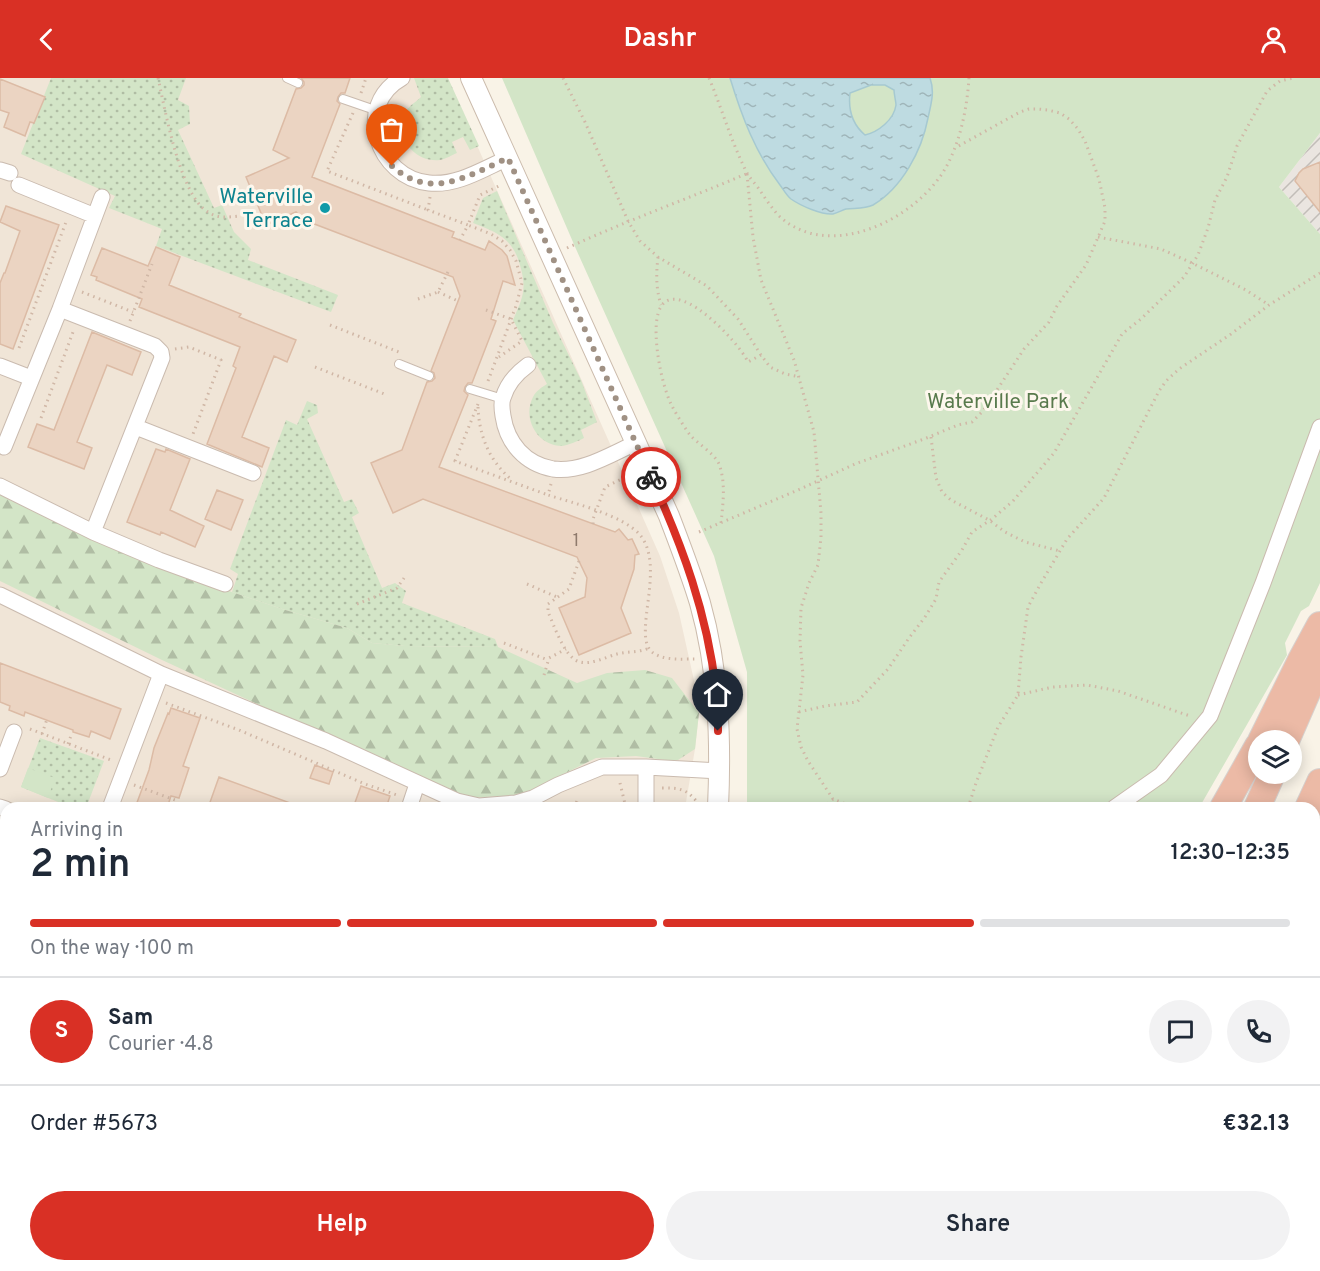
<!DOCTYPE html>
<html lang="en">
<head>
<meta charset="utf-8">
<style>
	body { margin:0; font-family:Overpass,sans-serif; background:#f2f2f3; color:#1f2937; height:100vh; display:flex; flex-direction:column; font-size:22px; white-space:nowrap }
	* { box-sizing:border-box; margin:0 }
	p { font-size:20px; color:#747a83 }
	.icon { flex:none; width:33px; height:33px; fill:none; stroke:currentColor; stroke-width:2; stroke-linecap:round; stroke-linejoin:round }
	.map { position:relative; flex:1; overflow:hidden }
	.side { position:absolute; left:0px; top:724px; width:1320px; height:470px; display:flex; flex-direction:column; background:#fff; border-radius:18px 18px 0 0; box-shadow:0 3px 15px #0003 }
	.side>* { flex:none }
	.buttons { position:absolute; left:1248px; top:652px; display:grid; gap:12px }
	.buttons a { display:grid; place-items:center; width:54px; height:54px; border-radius:50%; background:#fff; box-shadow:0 3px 15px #0003; font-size:30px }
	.pin { position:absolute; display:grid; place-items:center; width:51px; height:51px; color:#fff; margin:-62px -26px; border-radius:50% 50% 50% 0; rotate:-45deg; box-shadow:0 0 6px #0007 }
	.pin .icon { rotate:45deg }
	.courier { position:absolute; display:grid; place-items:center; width:60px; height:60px; margin:-30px; border:4px solid #d93025; border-radius:50%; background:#fff; color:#222; box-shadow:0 2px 8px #0007 }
	.headline em { font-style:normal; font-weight:600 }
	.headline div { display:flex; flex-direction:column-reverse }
	.headline { display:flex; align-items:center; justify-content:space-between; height:102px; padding:0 30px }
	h1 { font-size:39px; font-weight:600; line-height:45px }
	.bar { display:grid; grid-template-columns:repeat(4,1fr); gap:9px 6px; align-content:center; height:72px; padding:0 30px }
	.bar i { height:8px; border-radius:4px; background:#e0e1e3 }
	.bar .current { background:#d93025 }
	.bar p { grid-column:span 4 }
	.line { display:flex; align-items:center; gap:15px; padding:0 30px; border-top:2px solid #e0e1e3 }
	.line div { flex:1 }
	.round { display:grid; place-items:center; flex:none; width:63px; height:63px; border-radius:32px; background:#f2f2f3 }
	.button { display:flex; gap:12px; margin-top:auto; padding:12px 30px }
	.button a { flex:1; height:69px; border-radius:36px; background:#d93025; color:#fff; font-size:24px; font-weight:600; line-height:69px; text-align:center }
	.button a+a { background:#f2f2f3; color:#1f2937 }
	header { display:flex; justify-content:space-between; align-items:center; height:78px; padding:0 30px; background:#d93025; color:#fff; font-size:27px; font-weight:600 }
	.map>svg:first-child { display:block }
	.residential { fill:#f0e5d7 }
	.industrial { fill:url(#industrial-furrows) }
	.grass { fill:url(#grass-dots) }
	.forest { fill:url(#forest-firs) }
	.park { fill:#d3e5c7 }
	.water { fill:url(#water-ripples); stroke:#a6c9d1; stroke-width:1.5; fill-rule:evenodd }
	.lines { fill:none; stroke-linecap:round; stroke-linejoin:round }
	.river { stroke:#bedbe1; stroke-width:32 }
	.building { fill:#ebd4c2; stroke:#dcbba5; stroke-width:1.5 }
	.lane-casing { stroke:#cabbaf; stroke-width:10 }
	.street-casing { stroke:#cabbaf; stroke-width:17 }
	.secondary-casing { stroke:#ccbcad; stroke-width:22 }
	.highway-casing { stroke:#d7d1ce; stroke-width:28 }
	.path { stroke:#d0b7a6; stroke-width:3; stroke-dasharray:1.5 4.5; stroke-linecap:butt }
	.lane { stroke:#fff; stroke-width:8 }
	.street { stroke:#fff; stroke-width:15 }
	.secondary { stroke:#fff; stroke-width:20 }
	.highway { stroke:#ecbaa6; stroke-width:26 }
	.done { stroke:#a09184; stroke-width:6; stroke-dasharray:0 10.8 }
	.route { stroke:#d93025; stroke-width:8 }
	.culture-dot { fill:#0f9aa8; stroke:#fdf7ed; stroke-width:2 }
	.labels { text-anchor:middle; stroke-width:6; stroke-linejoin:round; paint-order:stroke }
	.number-label { font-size:18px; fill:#8f7a6c }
	.culture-label { font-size:21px; fill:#0d838f; stroke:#fdf7ed; text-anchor:end }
	.park-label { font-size:21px; fill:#587a4c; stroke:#fdf7ed }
</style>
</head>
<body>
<header><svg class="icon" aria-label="back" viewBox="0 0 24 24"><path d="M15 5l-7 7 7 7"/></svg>Dashr<svg class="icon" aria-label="person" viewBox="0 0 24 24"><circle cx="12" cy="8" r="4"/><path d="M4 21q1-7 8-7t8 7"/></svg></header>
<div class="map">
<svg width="1320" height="1193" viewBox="0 0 1320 1193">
	<defs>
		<pattern id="industrial-furrows" width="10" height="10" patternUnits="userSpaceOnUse" patternTransform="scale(1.5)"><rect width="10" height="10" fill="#eae5e0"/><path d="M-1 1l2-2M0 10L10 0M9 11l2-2" fill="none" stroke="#c2bdb8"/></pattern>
		<pattern id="grass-dots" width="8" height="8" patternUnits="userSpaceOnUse" patternTransform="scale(1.5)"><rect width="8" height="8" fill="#d3e5c7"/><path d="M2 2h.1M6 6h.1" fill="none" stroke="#b0bda4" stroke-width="1.8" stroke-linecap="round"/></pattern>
		<pattern id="forest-firs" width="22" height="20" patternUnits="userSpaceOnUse" patternTransform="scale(1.5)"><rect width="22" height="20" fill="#d3e5c7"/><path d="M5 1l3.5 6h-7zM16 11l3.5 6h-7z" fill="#b0bda4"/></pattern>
		<pattern id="water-ripples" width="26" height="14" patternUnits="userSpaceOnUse" patternTransform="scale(1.5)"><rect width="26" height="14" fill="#bedbe1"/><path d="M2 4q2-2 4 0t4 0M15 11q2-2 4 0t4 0" fill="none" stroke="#9fb5b9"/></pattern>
	</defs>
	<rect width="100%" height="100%" fill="#f9f3e7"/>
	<path class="residential" d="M0 0H447L660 478 679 535 695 607 699 635 695 671 685 730H6V849L0 847Z
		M0 896 6 899V1188H483V1193H0Z"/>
	<path class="industrial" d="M1320 55V156L1279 109Z"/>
	<path class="grass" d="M51 0H186L178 22 189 28 190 46 178 52 214 130 222 127 234 154 251 171 248 182 338 217 331 234 156 168 162 151 109 130 115 118 21 76Z
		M414 0H448L479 68 470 72 463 59 452 64 457 75C452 77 446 81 440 82 414 85 394 58 405 35 408 28 416 24 421 19Z
		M497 113 553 245 581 302 597 344 581 352 584 360C578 363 569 367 562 368 537 368 522 340 533 319 536 313 542 309 547 306L513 242C523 219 527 211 520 187 513 161 497 154 473 145L483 120Z
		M307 323 317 327 318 335 307 341 344 424 352 421 359 435 352 439 382 510 395 505 406 513 402 525 495 561 498 569 405 568 372 565 347 550 282 531 232 514 238 496 230 491 286 342 297 347Z
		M40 660 104 683 86 730H73L21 709Z
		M484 1188H566L576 1193H485Z"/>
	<path class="forest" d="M0 414 153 487 282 531 347 550 372 565 405 568 498 569 577 605 607 595 645 592 672 600 699 635 695 671 678 682H665L636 678 596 680 521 717 467 720 333 661 162 582 0 503Z
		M1320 806V1133H1314V823Z
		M833 1188H986L987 1193H833Z"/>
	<path class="park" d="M502 0H1320V55L1279 109 1320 156V505L1309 528 1301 533 1285 565 1287 577 1199 730H747V594L714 478 576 171Z
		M28 690 55 700 48 720 21 709Z"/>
	<path class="water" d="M730 0H930C935 14 931 26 928 40 922 72 902 110 873 127 865 131 856 130 846 131 842 132 838 135 833 136 822 137 801 128 791 121 787 118 783 111 780 107 755 74 742 39 730 0ZM871 7H885L894 12C894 17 896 23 896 27 894 42 878 54 865 57 852 46 848 32 850 15Z"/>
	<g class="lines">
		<path class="river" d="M1314 957 1320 949
			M884 1193 888 1188"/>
	</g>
	<path class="building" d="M301 0H350L345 15H341L338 19 337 23 340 26 312 99 454 154 452 159 485 172 489 163 502 172 507 178 515 207 503 203 491 241 496 243 472 305H468L465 309 464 313 468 317 439 389 615 454 619 451 628 462 632 461 639 476 635 477 634 491 621 530 631 555 579 577 559 530 585 519 587 500 577 479 423 421 393 435 371 385 402 372 427 304 432 303 435 300 434 295 431 293 460 218 453 199 304 142 296 134 266 147 246 99 289 80 273 72 296 11 301 10 304 7V4Z
		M0 1 45 19 34 45 30 44 25 58 4 49 9 35 0 32Z
		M1320 84V134L1295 103 1299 95 1303 91Z
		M6 128 59 147 13 271 0 266V205L4 195H5L20 153 0 144Z
		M156 169 180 179 169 207 241 236 239 239 296 262 287 284 274 278 242 359 269 370 262 389 207 366 236 290 233 288 240 269 139 229 142 221 96 202 97 199 91 197 102 170 148 188Z
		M92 254 141 274 132 297 107 287 77 364 92 370 84 391 28 369 37 346 54 352Z
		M156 371 165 374 166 371 190 381 170 432 204 448 195 469 161 454 160 457 127 444Z
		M217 412 243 422 231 452 205 441Z
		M0 585 121 631 110 661 91 653 89 659 73 654V652L25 634 24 638 9 632 10 628 0 624Z
		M171 630 200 640 183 688 189 690 179 720 171 718 167 730H135L149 692 154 670 168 635 169 636Z
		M315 687 333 694 329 706 310 700Z
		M219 699 301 729V730H208Z
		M361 708 390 718 386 730H353Z"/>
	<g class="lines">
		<defs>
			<path id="lane" d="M287 0 298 5
				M343 21 375 32
				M399 286 429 298
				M470 311 503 321"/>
			<path id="street" d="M402 0C353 27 377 100 429 105 457 108 483 91 508 80
				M0 92 10 95
				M19 107 95 138
				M60 231 155 268 161 274 162 280 93 454
				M528 287C517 295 507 306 503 320 501 325 502 332 503 338 507 365 525 386 553 391 582 395 611 376 636 365
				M0 288 31 300
				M136 349 253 395
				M4 369 60 231 102 119
				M0 408 93 454 159 482 225 506
				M0 517 161 596 326 663 457 723 479 728 516 725 533 720 558 707 602 689H646L720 693
				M646 689V730
				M0 691 14 654
				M0 729 6 731
				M110 730 161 596
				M409 730 417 706
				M1114 730 1161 697 1210 638 1263 505 1320 349
				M0 947 1 945
				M0 1132 6 1179
				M1314 1140H1320
				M206 1188 207 1193"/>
			<path id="secondary" d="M471 0 669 438C680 467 691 495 700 525 719 592 721 662 718 730
				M0 864 6 867
				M633 1188 638 1193
				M675 1188 684 1193"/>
			<path id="highway" d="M1261 663 1301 582 1320 547
				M1286 663 1320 585
				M1223 730 1258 668
				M1257 730 1272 696
				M1308 730 1320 704
				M1314 772 1320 757
				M740 1193 744 1188
				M1055 1193 1057 1188
				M1103 1193 1105 1188
				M1163 1193 1165 1188"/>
		</defs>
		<use href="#lane" class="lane-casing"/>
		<use href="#street" class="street-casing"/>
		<use href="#secondary" class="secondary-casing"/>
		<use href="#highway" class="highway-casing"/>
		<path class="path" d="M158 0C165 31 180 118 208 134 218 141 228 139 240 138
			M563 0 585 44 628 143 640 163 658 179 707 208 738 241 761 277 770 289 785 296 800 299
			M709 0C722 31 731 63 746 93 749 100 755 105 759 111 765 120 771 129 778 137 828 185 915 142 945 91 960 65 967 31 969 0
			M361 15 366 0
			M353 35 327 93 428 132
			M747 96 753 159 761 202 794 282 814 354 821 435V459L818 487 809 505 801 530 800 563 803 597 797 651 801 669 808 683 833 721
			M430 119 428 132 468 147 460 162
			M1098 159 1161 171 1192 185 1246 212 1269 227
			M567 170C626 143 687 121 746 96
			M658 179C656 196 656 211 661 227
			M82 214 133 234
			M438 214 458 223
			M418 221 438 214 448 194
			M486 232 511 241 522 263 499 279
			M130 243 152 186
			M330 247 399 274
			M19 270 66 144
			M175 271 189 269 221 282 193 356
			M315 289 387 317
			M488 303 516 228 522 205 516 183 510 172 502 163 491 156 468 147 480 117 501 107
			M478 326 455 383 548 417
			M478 329C479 357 489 383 512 402
			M41 340 73 254
			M931 359 936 400 942 414 951 422 989 442 1005 454 1025 464 1060 473
			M551 406 548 417C573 425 623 437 640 457 666 488 633 555 651 573 661 583 682 581 695 581
			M721 445C723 425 726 405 719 386 714 375 698 366 690 357 683 347 676 336 671 326 661 305 652 257 658 236 670 190 739 264 748 284L761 277
			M593 446V441L605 409 630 397
			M699 454 798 412 855 386 924 361 958 347 972 344 983 333 1024 271 1049 244 1057 228 1086 187 1105 143V130L1099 101 1085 63 1078 51 1069 41 1060 35 1048 32 1038 31H1029L1020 34 955 70
			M579 483 569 511 548 526V534C554 547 565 581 580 584 591 587 606 579 617 576 628 573 638 575 649 570
			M527 506 557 519
			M357 526 397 510 404 500
			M504 565 548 582
			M544 597 549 580 566 571
			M1018 617 1053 609 1087 607 1118 613 1190 638
			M166 625 239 652 365 706 397 717
			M799 634 825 628 857 624 888 591 909 560 925 539 936 521 939 504 962 472 972 454 992 441 1013 423 1054 375 1122 256 1141 241 1184 199 1198 177 1208 150 1215 122 1227 99 1237 68 1267 13 1280 3 1293 0
			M30 651 111 682
			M42 656 47 641
			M68 666 72 655
			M620 705 626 730
			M134 707 175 722
			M662 710C678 710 686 710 697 724
			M574 730 577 723
			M823 730 833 721 856 730
			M968 730 976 705 998 649 1018 617 1021 579 1028 529 1041 505 1067 461 1104 420 1159 313 1166 303 1179 291 1231 256 1269 227 1320 195
			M0 839 6 842
			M0 893 6 896
			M0 925 6 924
			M2 967 6 966
			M584 1188 596 1193
			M505 1193V1188"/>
		<use href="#lane" class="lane"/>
		<use href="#street" class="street"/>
		<use href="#secondary" class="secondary"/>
		<use href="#highway" class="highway"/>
	</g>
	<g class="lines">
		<path class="done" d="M392 88C431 123 467 98 508 80L651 399"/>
		<path class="route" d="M651 399C683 469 707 535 716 612 718 625 718 640 718 653"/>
	</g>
	<circle class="culture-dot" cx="325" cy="130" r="6"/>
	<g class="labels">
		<g class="number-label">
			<text x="576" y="468">1</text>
		</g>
		<g class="culture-label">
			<text x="313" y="125">Waterville<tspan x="313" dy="24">Terrace</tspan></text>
		</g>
		<g class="park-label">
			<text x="998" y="330">Waterville Park</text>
		</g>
	</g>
</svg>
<div class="buttons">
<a><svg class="icon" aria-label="layers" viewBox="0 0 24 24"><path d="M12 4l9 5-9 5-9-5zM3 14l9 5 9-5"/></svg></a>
</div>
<div class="pin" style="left:392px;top:88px;background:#ea580c"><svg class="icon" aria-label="bag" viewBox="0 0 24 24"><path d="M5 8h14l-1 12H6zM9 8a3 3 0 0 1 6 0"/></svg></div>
<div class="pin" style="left:718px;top:653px;background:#1f2937"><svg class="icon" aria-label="home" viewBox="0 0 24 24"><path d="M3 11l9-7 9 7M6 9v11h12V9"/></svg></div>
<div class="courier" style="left:651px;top:399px"><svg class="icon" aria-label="bike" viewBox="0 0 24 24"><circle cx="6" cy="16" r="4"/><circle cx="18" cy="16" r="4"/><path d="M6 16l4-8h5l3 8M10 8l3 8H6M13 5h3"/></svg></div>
<section class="side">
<div class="headline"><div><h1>2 min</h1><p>Arriving in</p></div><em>12:30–12:35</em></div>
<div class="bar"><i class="current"></i><i class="current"></i><i class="current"></i><i></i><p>On the way · 100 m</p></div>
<div class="line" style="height:108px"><b class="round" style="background:#d93025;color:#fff">S</b><div><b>Sam</b><p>Courier · 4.8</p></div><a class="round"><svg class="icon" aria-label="chat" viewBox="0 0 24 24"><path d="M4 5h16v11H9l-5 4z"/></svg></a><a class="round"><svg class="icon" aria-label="phone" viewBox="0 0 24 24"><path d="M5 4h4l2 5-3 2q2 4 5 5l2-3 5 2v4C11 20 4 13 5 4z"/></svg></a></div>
<div class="line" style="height:78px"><div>Order #5673</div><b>€32.13</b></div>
<div class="button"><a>Help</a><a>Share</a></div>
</section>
</div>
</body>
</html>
